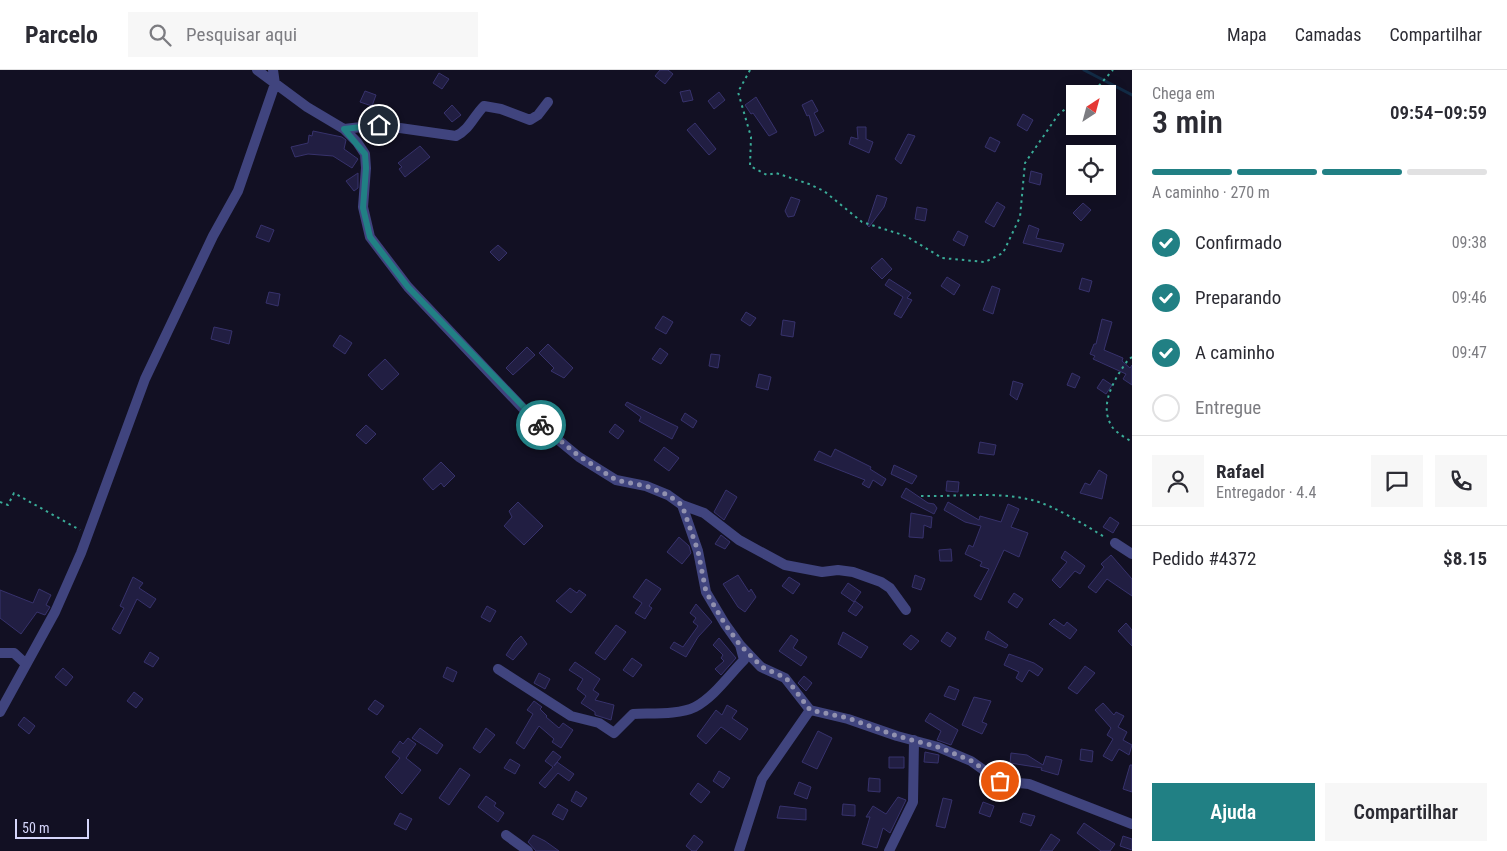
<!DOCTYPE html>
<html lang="pt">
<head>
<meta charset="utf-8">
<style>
	body { margin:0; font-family:"Roboto Condensed",sans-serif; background:#f7f7f7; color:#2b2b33; height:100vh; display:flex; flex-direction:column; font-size:19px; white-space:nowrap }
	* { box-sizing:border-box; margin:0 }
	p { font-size:16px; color:#7c7c81 }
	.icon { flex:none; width:28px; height:28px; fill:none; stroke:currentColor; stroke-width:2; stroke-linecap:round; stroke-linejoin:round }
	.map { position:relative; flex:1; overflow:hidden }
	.side { display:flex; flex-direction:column; background:#fff; width:375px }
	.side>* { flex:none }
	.needle { width:32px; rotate:36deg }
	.controls { position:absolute; left:1066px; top:15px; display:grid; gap:10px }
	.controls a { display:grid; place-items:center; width:50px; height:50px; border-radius:0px; background:#fff; box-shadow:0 2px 12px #0003; font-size:25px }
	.scale { position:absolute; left:15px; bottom:12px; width:74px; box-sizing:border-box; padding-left:5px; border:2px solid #d6d6fb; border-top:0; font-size:14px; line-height:18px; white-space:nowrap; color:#d6d6fb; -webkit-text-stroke:4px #121023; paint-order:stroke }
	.pin { position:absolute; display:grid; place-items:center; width:42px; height:42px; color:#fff; margin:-21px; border:2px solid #fff; border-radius:50%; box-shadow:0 1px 5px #0007 }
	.courier { position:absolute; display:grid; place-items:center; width:50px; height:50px; margin:-25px; border:4px solid #218084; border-radius:50%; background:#fff; color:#222; box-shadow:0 1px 6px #0007 }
	.head em { font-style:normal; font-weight:600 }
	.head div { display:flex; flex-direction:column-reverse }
	.head { display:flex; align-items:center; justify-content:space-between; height:85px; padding:0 20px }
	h1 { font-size:32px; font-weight:600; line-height:38px }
	.bar { display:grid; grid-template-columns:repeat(4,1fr); gap:8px 5px; align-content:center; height:60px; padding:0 20px }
	.bar i { height:6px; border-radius:4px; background:#e1e1e2 }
	.bar .current { background:#218084 }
	.bar p { grid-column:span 4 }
	.line { display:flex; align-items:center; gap:12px; padding:0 20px; border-top:1px solid #e1e1e2 }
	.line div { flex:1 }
	.round { display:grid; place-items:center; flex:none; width:52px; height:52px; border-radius:0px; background:#f7f7f7 }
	ol { padding:0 20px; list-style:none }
	li { display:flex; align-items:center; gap:15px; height:55px }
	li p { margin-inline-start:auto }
	li .icon { padding:5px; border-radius:50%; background:#218084; color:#fff; stroke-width:4 }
	li:last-child { color:#7c7c81 }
	li i { width:28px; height:28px; border:2px solid #e1e1e2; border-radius:50% }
	.primary-button { display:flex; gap:10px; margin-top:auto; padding:10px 20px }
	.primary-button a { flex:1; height:58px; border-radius:0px; background:#218084; color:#fff; font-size:20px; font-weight:600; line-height:58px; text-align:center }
	.primary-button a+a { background:#f7f7f7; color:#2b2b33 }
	header { display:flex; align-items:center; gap:30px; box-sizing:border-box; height:70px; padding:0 25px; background:#fff; border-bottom:1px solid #e1e1e2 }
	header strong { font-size:24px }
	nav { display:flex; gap:28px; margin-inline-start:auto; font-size:18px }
	.search { width:350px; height:45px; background:#f7f7f7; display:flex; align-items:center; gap:12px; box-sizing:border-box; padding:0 18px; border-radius:0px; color:#7c7c81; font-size:19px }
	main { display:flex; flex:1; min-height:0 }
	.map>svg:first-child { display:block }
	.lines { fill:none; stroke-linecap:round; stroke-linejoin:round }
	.stream { stroke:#122b45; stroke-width:3 }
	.building { fill:#211e42; stroke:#37326c }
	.path { stroke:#3aac98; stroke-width:2; stroke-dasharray:2.5 4; stroke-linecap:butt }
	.minor { stroke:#40447e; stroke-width:10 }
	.done { stroke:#9191af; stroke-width:5; stroke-dasharray:0 9 }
	.route { stroke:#218084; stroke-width:6 }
</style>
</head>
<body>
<header>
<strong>Parcelo</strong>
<div class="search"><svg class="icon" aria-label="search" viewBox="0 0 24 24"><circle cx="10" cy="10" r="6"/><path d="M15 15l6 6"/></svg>Pesquisar aqui</div>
<nav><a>Mapa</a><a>Camadas</a><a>Compartilhar</a></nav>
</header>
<main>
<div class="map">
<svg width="1132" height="781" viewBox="0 0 1132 781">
	<rect width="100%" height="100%" fill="#121023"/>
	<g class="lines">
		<path class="stream" d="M1084 0 1132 25"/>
	</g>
	<path class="building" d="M660 0H668L673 4 665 14 655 6Z
		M439 3 449 9 442 19 433 13Z
		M690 20 693 30 683 32 680 22Z
		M365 21 376 25 372 36 360 32Z
		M719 22 725 30 714 39 708 31Z
		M756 27 777 62 769 66 753 43 751 44 745 35Z
		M812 30 818 41 814 43 824 61 815 66 809 45 807 46 802 35Z
		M452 35 461 45 452 52 444 43Z
		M1023 44 1033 50 1027 61 1017 55Z
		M695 53 716 79 709 85 687 60Z
		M857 57H866V69L873 72 869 83 849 74 851 67 858 69Z
		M313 61 342 67 346 70 344 79 358 89 352 98 333 86 308 84 295 87 291 77 308 73 309 65 312 66Z
		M908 64 915 66 901 94 895 89Z
		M990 67 1000 72 995 82 985 77Z
		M420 76 430 87 405 107 399 99 402 97 398 93Z
		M1031 101 1042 104 1040 115 1029 112Z
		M358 103V118L354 121 346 111Z
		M877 125 887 128 884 137 869 157 867 155Z
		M791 127 800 130 794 146 788 147 785 141Z
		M997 132 1005 137 994 157 985 152Z
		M1083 133 1091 140 1081 151 1073 143Z
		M917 137 927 139 925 151 915 149Z
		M261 155 274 160 269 172 256 167Z
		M1029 155 1039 159 1036 168 1064 174 1061 182 1023 173Z
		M958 161 968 166 964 176 953 170Z
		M498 175 507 183 499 191 490 182Z
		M882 188 892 199 882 209 871 198Z
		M947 207 960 215 954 225 941 216Z
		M1082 208 1092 211 1089 222 1079 219Z
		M889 209 911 223 907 228 912 230 901 248 894 244 903 227 885 215Z
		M992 216 1000 219 993 244 983 240Z
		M269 222 280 224 278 236 266 233Z
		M746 242 756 248 750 256 741 250Z
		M663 246 673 252 666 264 655 258Z
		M1102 249 1112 252 1104 280 1123 288 1122 291 1130 298 1132 295V315L1123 309 1126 304 1093 289 1095 286 1090 284 1094 274H1096Z
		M783 250 795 252 793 267 781 265Z
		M214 257 232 261 229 274 211 269Z
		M340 265 352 273 345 284 333 276Z
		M548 274 573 298 564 308 551 301 554 298 539 283Z
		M527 277 535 285 513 305 506 298Z
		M660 278 668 284 661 294 652 289Z
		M711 284 720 285 718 298 709 296Z
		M385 289 399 304 382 320 368 305Z
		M1072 303 1080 307 1075 318 1067 315Z
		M759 304 771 307 768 320 756 317Z
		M1103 309 1112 315 1106 324 1097 318Z
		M1013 311 1023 314 1017 330 1010 325Z
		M627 332 678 357 672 369 639 351 641 347 625 335Z
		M685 343 697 351 693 358 681 350Z
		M615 354 624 361 618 369 609 362Z
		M366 355 376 364 366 374 356 365Z
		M980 372 996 375 994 385 978 383Z
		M664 377 679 388 669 401 654 390Z
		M835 379 871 397 870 399 886 409 882 416 873 410 869 418 862 414 865 410 814 390 819 381 831 387Z
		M441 392 455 406 444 417 441 413 433 420 423 409Z
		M894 395 917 406 912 414 891 404Z
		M1099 400 1107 405 1102 429 1080 423 1085 413 1090 415Z
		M947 411 959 412 958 422 946 421Z
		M906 418 928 433 934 434 937 438 934 444 901 427Z
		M726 420 737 427 724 450 714 442Z
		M518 432 543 456 524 475 504 456 512 447 509 441Z
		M948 432 979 450 980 446 1001 452 1008 434 1019 439 1011 457 1028 463 1019 487 1004 480 981 530 974 526 989 499 980 496 982 492 965 484 969 475 973 477 981 456 965 452 944 440Z
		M911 443 932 447 931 458 924 455 923 468 909 467Z
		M1110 447 1119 453 1113 463 1103 457Z
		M721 465 730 472 725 479 715 474Z
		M679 467 689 476 691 483 682 494 667 482Z
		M951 479 952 491H940L939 480Z
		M1065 481 1085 496 1080 504 1075 501 1060 518 1052 510 1067 492 1061 488Z
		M1111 485 1132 509V526L1107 509 1096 523 1088 517 1104 497 1101 494Z
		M738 505 749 522 751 519 756 527 745 542 738 537 723 514Z
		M915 505 925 509 921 520 912 517Z
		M133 507 143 513 139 518 156 529 150 538 137 529 120 564 112 559 124 538 120 536Z
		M789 507 800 514 793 524 782 516Z
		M646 509 661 519 649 536 652 538 645 549 635 543 642 533 633 527Z
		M848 513 861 522 854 532 841 523Z
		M570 518 577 523 579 520 586 525 571 543 556 531Z
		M39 519 51 525 46 535 50 537 45 545 37 542 21 564 0 548V520L33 533Z
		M1014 523 1023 529 1017 538 1008 532Z
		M855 531 863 537 856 546 848 541Z
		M696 534 712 552 698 567 686 587 670 578 674 572 683 577 698 556 693 552 696 548 690 543Z
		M487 536 496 541 490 552 481 547Z
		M1054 549 1064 556 1067 552 1077 560 1070 569 1049 554Z
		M1126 553 1132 560V576L1118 561Z
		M616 555 626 562 605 590 595 583Z
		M988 561 1008 575 1006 578 985 569Z
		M843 562 868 577 861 588 838 574Z
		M947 562 956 568 950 577 941 571Z
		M791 565 798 570 793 578 807 587 801 596 779 581Z
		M911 565 919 571 911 580 903 574Z
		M521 566 527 574 513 590 506 585 514 573Z
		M719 568 736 588 721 605 715 599 724 591 721 588 723 585 713 575Z
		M150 582 159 588 153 597 144 592Z
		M1009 584 1034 593 1043 599 1038 606 1029 600 1022 612 1016 608 1019 602 1004 595Z
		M632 588 642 595 633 607 623 600Z
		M575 592 600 609 593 620 599 624 595 630 614 635 611 650 595 645V642L581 633 586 626 577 619 583 609 569 600Z
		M1085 596 1095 603 1077 624 1068 618Z
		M447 597 457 602 453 612 443 607Z
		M63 598 73 607 66 616 55 607Z
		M539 603 550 609 545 619 534 613Z
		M804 606 812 613 806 621 798 613Z
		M949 616 959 620 955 630 944 626Z
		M134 622 143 629 136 638 127 631Z
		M974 627 991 631 982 652 987 654 982 664 962 655Z
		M375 630 384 636 377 645 368 639Z
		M534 631 542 637 540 639 547 646 546 647 559 658 563 653 573 660 561 678 552 672 554 669 539 656 524 679 516 673 533 644 527 640Z
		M1103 633 1114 645 1116 642 1124 646 1118 657 1127 662 1123 670 1132 675 1129 685 1119 679 1112 691 1103 686 1113 669 1107 665 1111 658 1095 640Z
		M727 635 737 641 732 648 748 659 740 670 721 657 706 674 697 666 716 640 722 645Z
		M930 643 958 660 951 675 937 670 941 661 925 651Z
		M24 647 35 656 29 664 18 655Z
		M420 658 443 675 437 684 412 668Z
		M486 658 495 665 480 683 473 678Z
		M818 661 832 668 817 699 802 692Z
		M408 668 416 674 406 688 421 700 402 724 385 707 400 688 392 682 400 671 403 674Z
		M1081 679 1093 681 1092 692 1080 690Z
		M553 681 561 687 554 696 557 692 574 704 569 711 558 703 545 718 539 713 553 697 545 691Z
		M925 682 939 685 938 693 924 692Z
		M1011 683 1027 685 1043 695 1046 686 1062 690 1058 705 1041 700 1042 698 1010 693Z
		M889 687H904V698H889Z
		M510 689 520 695 515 704 504 698Z
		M1130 695H1132V722L1123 719Z
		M460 698 470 705 449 735 439 728Z
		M719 701 730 708 723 718 713 711Z
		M869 708 880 709V722L868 721Z
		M799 712 811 717 807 729 794 724Z
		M698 713 710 722 701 733 690 724Z
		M576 721 587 728 581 737 571 731Z
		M486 726 496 733 494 736 504 743 498 752 478 737Z
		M898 727 906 730 890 763 883 758 877 778 862 774 870 747H866L873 736 886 744Z
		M943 728 952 730 945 758 936 756Z
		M983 732 994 736 990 747 979 743Z
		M558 734 568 740 563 750 552 744Z
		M843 734 855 735V746L842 745Z
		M780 736 806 739V750L777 748Z
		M400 743 412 749 406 760 394 754Z
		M1023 743 1035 746 1031 756 1020 752Z
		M1084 753 1115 774 1110 781H1101L1077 763Z
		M1051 764 1060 770 1052 781H1040Z
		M533 765 545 771 559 781H536L528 772Z
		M694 765 703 772 696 781H692L686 776Z
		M1123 766 1132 769V780L1120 776Z"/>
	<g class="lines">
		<path class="path" d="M750 0 738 22 751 67 750 96 767 105 776 103 809 114 824 121 862 152 906 166 942 188 985 192 1003 183 1020 147 1025 93 1058 45 1075 31
			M1089 24 1095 20 1113 0
			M1132 287 1128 290C1115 308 1097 336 1113 358 1117 363 1126 368 1132 372
			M921 426C957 427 995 421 1032 430 1053 435 1087 456 1106 468
			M0 432 8 435 14 423 80 460"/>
		<path class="minor" d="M257 0 307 37 344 59 357 72 365 84 366 98 363 137 370 167 408 217 534 350 579 387 616 410 646 416 668 425 682 435 698 481 706 522 725 554 740 575 761 597 785 608 810 640 848 649 897 666 938 677 971 691 999 711 1029 714 1132 754
			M344 59 379 55 456 66C470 59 473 47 484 36L501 39 530 50 538 45 548 32
			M682 435 704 443 739 470 785 495 822 502 838 500 853 502 881 512 890 518 906 540
			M1115 473 1132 484
			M0 583H14L26 594
			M498 599 571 646 599 653 614 663 633 644C651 643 679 645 695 637 714 627 729 605 744 590L740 575
			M0 642 55 542 81 483 145 309 213 166 238 121 275 14 273 0
			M506 765 528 781
			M739 781 762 709 810 640
			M889 781 913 732 914 670"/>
	</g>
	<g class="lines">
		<path class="done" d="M541 355 579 386 616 410 646 416 668 425 682 435 698 481 706 522 725 554 740 575 762 597 786 608 810 640 848 648 897 666 938 677 972 691 1000 711"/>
		<path class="route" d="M379 55 344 59 365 84 366 98 363 138 370 167 408 217 541 355"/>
	</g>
</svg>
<div class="controls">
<a><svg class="needle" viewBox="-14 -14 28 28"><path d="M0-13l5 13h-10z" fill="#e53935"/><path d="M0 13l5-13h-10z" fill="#7c7c81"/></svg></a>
<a><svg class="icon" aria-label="locate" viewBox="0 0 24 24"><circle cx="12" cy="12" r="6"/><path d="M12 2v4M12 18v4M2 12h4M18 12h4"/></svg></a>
</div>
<div class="scale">50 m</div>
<div class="pin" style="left:1000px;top:711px;background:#ea580c"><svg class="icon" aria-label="bag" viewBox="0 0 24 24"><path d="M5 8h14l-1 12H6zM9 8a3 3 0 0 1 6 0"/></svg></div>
<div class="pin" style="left:379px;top:55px;background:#1f2937"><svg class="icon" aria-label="home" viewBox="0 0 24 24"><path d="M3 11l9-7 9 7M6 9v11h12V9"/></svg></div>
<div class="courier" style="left:541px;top:355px"><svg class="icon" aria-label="bike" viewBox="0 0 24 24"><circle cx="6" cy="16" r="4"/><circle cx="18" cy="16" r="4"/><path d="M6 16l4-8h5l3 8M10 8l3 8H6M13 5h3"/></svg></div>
</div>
<section class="side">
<div class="head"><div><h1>3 min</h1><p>Chega em</p></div><em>09:54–09:59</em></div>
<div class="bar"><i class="current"></i><i class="current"></i><i class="current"></i><i></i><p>A caminho · 270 m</p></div>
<ol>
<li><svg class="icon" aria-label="check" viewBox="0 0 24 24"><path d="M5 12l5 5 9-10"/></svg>Confirmado<p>09:38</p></li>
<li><svg class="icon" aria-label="check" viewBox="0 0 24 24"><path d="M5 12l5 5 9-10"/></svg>Preparando<p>09:46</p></li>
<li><svg class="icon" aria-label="check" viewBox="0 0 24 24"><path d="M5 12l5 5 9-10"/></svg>A caminho<p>09:47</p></li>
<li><i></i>Entregue</li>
</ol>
<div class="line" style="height:90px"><a class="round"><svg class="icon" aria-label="person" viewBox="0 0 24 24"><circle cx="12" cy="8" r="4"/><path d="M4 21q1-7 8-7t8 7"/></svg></a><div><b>Rafael</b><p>Entregador · 4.4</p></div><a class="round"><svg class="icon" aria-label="chat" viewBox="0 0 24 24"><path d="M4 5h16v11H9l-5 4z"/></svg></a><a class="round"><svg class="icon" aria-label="phone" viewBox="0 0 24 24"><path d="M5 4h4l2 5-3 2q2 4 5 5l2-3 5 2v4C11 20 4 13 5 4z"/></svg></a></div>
<div class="line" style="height:65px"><div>Pedido #4372</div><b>$8.15</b></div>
<div class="primary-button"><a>Ajuda</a><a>Compartilhar</a></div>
</section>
</main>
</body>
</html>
